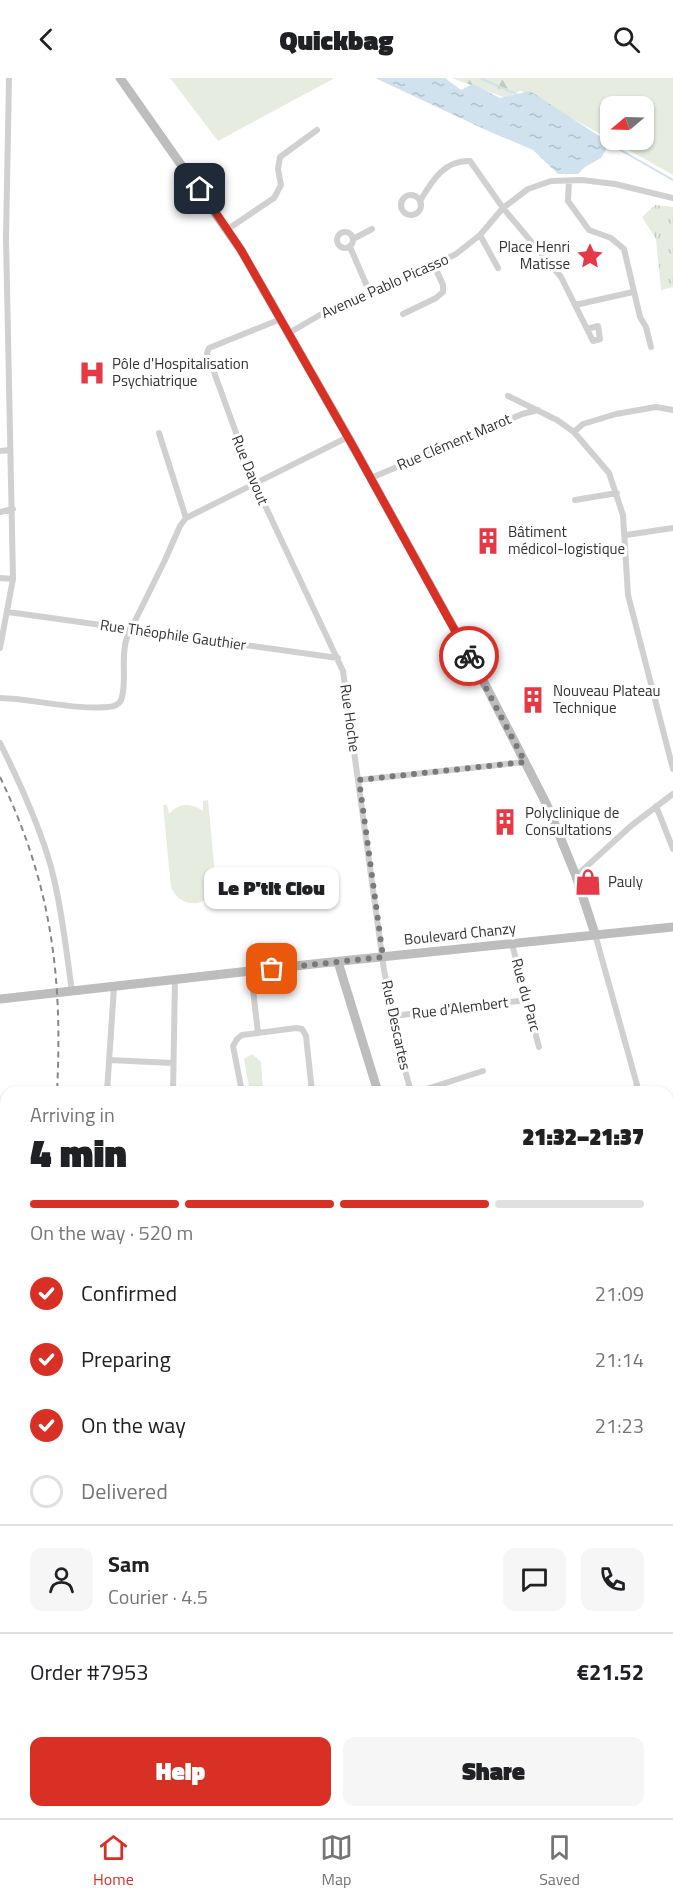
<!DOCTYPE html>
<html lang="en">
<head>
<meta charset="utf-8">
<style>
	body { margin:0; font-family:"Titillium Web",sans-serif; background:#f6f6f6; color:#202124; height:100vh; display:flex; flex-direction:column; font-size:22px; white-space:nowrap }
	* { box-sizing:border-box; margin:0 }
	p { font-size:20px; color:#757577 }
	.icon { flex:none; width:33px; height:33px; fill:none; stroke:currentColor; stroke-width:2; stroke-linecap:round; stroke-linejoin:round }
	.map { position:relative; flex:1; overflow:hidden }
	.drawer { position:absolute; left:0px; top:1008px; width:674px; height:732px; display:flex; flex-direction:column; background:#fff; border-radius:18px 18px 0 0; box-shadow:0 2px 4px #0004 }
	.drawer>* { flex:none }
	.needle { width:39px; rotate:251deg }
	.tools { position:absolute; left:600px; top:18px; display:grid; gap:12px }
	.tools a { display:grid; place-items:center; width:54px; height:54px; border-radius:12px; background:#fff; box-shadow:0 2px 4px #0004; font-size:30px }
	.pin { position:absolute; display:grid; place-items:center; width:51px; height:51px; color:#fff; margin:-26px; border-radius:12px; box-shadow:0 3px 9px #0006 }
	.courier { position:absolute; display:grid; place-items:center; width:60px; height:60px; margin:-30px; border:4px solid #d93025; border-radius:50%; background:#fff; color:#222; box-shadow:0 2px 8px #0007 }
	.bubble { position:absolute; height:42px; border-radius:12px; background:#fff; box-shadow:0 2px 4px #0004; font-size:20px; font-weight:800; line-height:42px; text-align:center }
	.summary em { font-style:normal; font-weight:800 }
	.summary div { display:flex; flex-direction:column-reverse }
	.summary { display:flex; align-items:center; justify-content:space-between; height:102px; padding:0 30px }
	h1 { font-size:39px; font-weight:800; line-height:45px }
	.bar { display:grid; grid-template-columns:repeat(4,1fr); gap:9px 6px; align-content:center; height:72px; padding:0 30px }
	.bar i { height:8px; border-radius:4px; background:#e0e0e0 }
	.bar .selected { background:#d93025 }
	.bar p { grid-column:span 4 }
	.line { display:flex; align-items:center; gap:15px; padding:0 30px; border-top:2px solid #e0e0e0 }
	.line div { flex:1 }
	.round { display:grid; place-items:center; flex:none; width:63px; height:63px; border-radius:12px; background:#f6f6f6 }
	ol { padding:0 30px; list-style:none }
	li { display:flex; align-items:center; gap:18px; height:66px }
	li p { margin-inline-start:auto }
	li .icon { padding:6px; border-radius:50%; background:#d93025; color:#fff; stroke-width:4 }
	li:last-child { color:#757577 }
	li i { width:33px; height:33px; border:3px solid #e0e0e0; border-radius:50% }
	.action { display:flex; gap:12px; margin-top:auto; padding:12px 30px }
	.action a { flex:1; height:69px; border-radius:12px; background:#d93025; color:#fff; font-size:24px; font-weight:800; line-height:69px; text-align:center }
	.action a+a { background:#f6f6f6; color:#202124 }
	header { display:flex; justify-content:space-between; align-items:center; height:78px; padding:0 30px; background:#fff; font-size:27px; font-weight:800 }
	.dock { display:flex; justify-content:space-around; align-items:center; height:84px; border-top:2px solid #e0e0e0; background:#fff; font-size:16px; color:#757577 }
	.dock a { display:grid; justify-items:center; gap:3px }
	.dock .selected { color:#d93025 }
	.map>svg:first-child { display:block }
	.grass { fill:#e6ecdf }
	.forest { fill:url(#forest-firs) }
	.park { fill:url(#park-tufts) }
	.water { fill:url(#water-ripples) }
	.lines { fill:none; stroke-linecap:round; stroke-linejoin:round }
	.stream { stroke:#cfe2ee; stroke-width:2 }
	.street { stroke:#d0d0d0; stroke-width:6 }
	.secondary { stroke:#bdbdbd; stroke-width:9 }
	.rail { stroke:#888; stroke-width:2; stroke-dasharray:6 4.5; stroke-linecap:butt }
	.done { stroke:#7a7a7a; stroke-width:6; stroke-dasharray:0 10.8 }
	.route { stroke:#d93025; stroke-width:8 }
	.labels { text-anchor:middle; stroke-width:6; stroke-linejoin:round; paint-order:stroke }
	.poi-label { font-size:15px; fill:#333; stroke:#fff; text-anchor:start }
	.street-label { font-size:15px; fill:#333; stroke:#fff }
</style>
</head>
<body>
<header><svg class="icon" aria-label="back" viewBox="0 0 24 24"><path d="M15 5l-7 7 7 7"/></svg>Quickbag<svg class="icon" aria-label="search" viewBox="0 0 24 24"><circle cx="10" cy="10" r="6"/><path d="M15 15l6 6"/></svg></header>
<div class="map">
<svg width="673" height="1740" viewBox="0 0 673 1740">
	<defs>
		<pattern id="forest-firs" width="22" height="20" patternUnits="userSpaceOnUse" patternTransform="scale(1.5)"><rect width="22" height="20" fill="#e6ecdf"/><path d="M5 1l3.5 6h-7zM16 11l3.5 6h-7z" fill="#c6cbc0"/></pattern>
		<pattern id="park-tufts" width="24" height="20" patternUnits="userSpaceOnUse" patternTransform="scale(1.5)"><rect width="24" height="20" fill="#e6ecdf"/><path d="M3 7l-1-3M5 7V3M7 7l1-3M15 17l-1-3M17 17v-4M19 17l1-3" fill="none" stroke="#c6cbc0"/></pattern>
		<pattern id="water-ripples" width="26" height="14" patternUnits="userSpaceOnUse" patternTransform="scale(1.5)"><rect width="26" height="14" fill="#cfe2ee"/><path d="M2 4q2-2 4 0t4 0M15 11q2-2 4 0t4 0" fill="none" stroke="#b2c2cd"/></pattern>
	</defs>
	<rect width="100%" height="100%" fill="#fff"/>
	<path class="grass" d="M170 0H333V1L218 63Z
		M497 0H673V97L611 62H644V28H610V61Z
		M208 722 216 807C209 830 180 832 171 809L163 727H167L169 736C179 725 191 724 203 733V723Z
		M252 976 261 984 263 1014H250L244 981Z"/>
	<path class="forest" d="M452 0H523L532 7 506 20Z"/>
	<path class="park" d="M655 127 673 129V209L661 212 656 161 642 139Z"/>
	<path class="water" d="M375 0H445L461 12 473 6 500 20 530 13 610 65 601 80 585 89 578 96H558L533 72 486 52Z"/>
	<g class="lines">
		<path class="stream" d="M480 0 518 17
			M608 65 673 102
			M0 1259 6 1260
			M120 1734 121 1740"/>
		<path class="street" d="M569 103 568 123 589 152 611 160 624 171 640 239 646 249 651 269
			M401 127a10 10 0 1 1 20 0a10 10 0 1 1-20 0Z
			M420 123C432 103 444 82 470 83L503 130 561 199 593 263 600 261 598 248 587 251
			M228 151 274 120 281 107 278 91 280 79 317 52
			M337 162a8 8 0 1 1 16 0a8 8 0 1 1-16 0Z
			M480 157 498 190
			M353 161 372 151
			M350 169 370 215
			M575 227 633 214
			M403 236 436 220 443 214V207L434 187
			M281 241 209 270 207 275 254 404 343 593 384 892 399 970 411 1014
			M289 255 325 234 434 187 456 176 480 157 503 130 528 111 551 103 582 102 615 106 673 120
			M508 318 557 342 574 354 609 395 623 437 628 517 673 691
			M574 354 583 346 616 336 656 329 673 332
			M159 355 186 440
			M0 373 10 372
			M371 400 522 336 538 332
			M575 422 617 415
			M0 434 13 431
			M626 457 673 450
			M0 500 13 501
			M8 534 338 580
			M0 570 13 501 6 160 9 0
			M0 620C34 621 74 632 108 629 114 629 121 626 122 619 127 599 120 580 127 559L165 482 180 448 186 440 348 359
			M0 665C20 705 39 746 51 789 62 830 66 872 72 913
			M359 702 525 684
			M656 728 673 771
			M576 798 632 747 673 716
			M595 856 639 1014
			M512 866 539 969
			M251 894 258 955
			M393 938 527 922
			M109 982 173 985
			M107 1014 114 909
			M173 1014 175 902
			M242 1014 233 968 237 961 242 957 296 950 302 951 306 958 312 1014
			M417 1014 483 993
			M668 1065 673 1063
			M668 1116 673 1134
			M668 1171 673 1170
			M668 1220 673 1219
			M668 1369 673 1367
			M668 1552V1524
			M173 1734 176 1740
			M349 1734 352 1736 359 1734
			M388 1734 389 1740
			M402 1734V1740
			M459 1734V1740
			M602 1734 605 1737 611 1738 615 1734
			M666 1734 667 1740
			M33 1740 34 1734
			M326 1740 335 1737
			M572 1740H574
			M593 1740 597 1734"/>
		<path class="secondary" d="M120 0 241 172 348 359 487 610 547 727 576 798 595 856
			M338 884 378 1014
			M0 921 322 885 673 849
			M0 1189 6 1190
			M668 1484 673 1487
			M668 1495 673 1496
			M334 1734 336 1740"/>
		<path class="rail" d="M0 699C51 805 63 897 57 1014
			M8 1740 9 1734"/>
	</g>
	<g class="lines">
		<path class="done" d="M272 891 383 879 359 702 525 684 469 578"/>
		<path class="route" d="M200 111 241 172 354 370 469 578"/>
	</g>
	<defs>
		<symbol id="sight-bare" viewBox="-9 -9 18 18"><path d="M0-6L1.8-2.2L6-1.7L2.9 1.2L3.7 5.4L0 3.3L-3.7 5.4L-2.9 1.2L-6-1.7L-1.8-2.2Z" fill="#e63946" stroke="#fff" stroke-width="2.5" paint-order="stroke"/></symbol>
		<symbol id="hospital-bare" viewBox="-9 -9 18 18"><path d="M-5-5h3v3.5h4V-5h3V5h-3V1.5h-4V5h-3Z" fill="#e63946" stroke="#fff" stroke-width="2.5" paint-order="stroke"/></symbol>
		<symbol id="building-bare" viewBox="-9 -9 18 18"><path d="M-4-6H4V6H1V3H-1V6H-4ZM-2.5-4.3h1.7v1.8h-1.7ZM.8-4.3h1.7v1.8H.8ZM-2.5-1h1.7V.8h-1.7ZM.8-1h1.7V.8H.8Z" fill="#e63946" stroke="#fff" stroke-width="2.5" paint-order="stroke"/></symbol>
		<symbol id="shop-bare" viewBox="-9 -9 18 18"><path d="M-5-2.5h2.3a2.7 3.5 0 0 1 5.4 0H5L5.5 6h-11ZM-1.5-2.5h3a1.5 2.3 0 0 0-3 0Z" fill="#e63946" stroke="#fff" stroke-width="2.5" paint-order="stroke"/></symbol>
	</defs>
	<g fill-rule="evenodd">
		<use href="#sight-bare" x="571" y="159" width="38" height="38"/>
		<use href="#hospital-bare" x="73" y="276" width="38" height="38"/>
		<use href="#building-bare" x="469" y="444" width="38" height="38"/>
		<use href="#building-bare" x="514" y="603" width="38" height="38"/>
		<use href="#building-bare" x="486" y="725" width="38" height="38"/>
		<use href="#shop-bare" x="569" y="785" width="38" height="38"/>
	</g>
	<g class="labels">
		<g class="poi-label">
			<text x="570" y="174" text-anchor="end">Place Henri<tspan x="570" dy="17">Matisse</tspan></text>
			<text x="112" y="291">Pôle d'Hospitalisation<tspan x="112" dy="17">Psychiatrique</tspan></text>
			<text x="508" y="459">Bâtiment<tspan x="508" dy="17">médicol-logistique</tspan></text>
			<text x="553" y="618">Nouveau Plateau<tspan x="553" dy="17">Technique</tspan></text>
			<text x="525" y="740">Polyclinique de<tspan x="525" dy="17">Consultations</tspan></text>
			<text x="608" y="809">Pauly</text>
		</g>
		<g class="street-label">
			<text transform="translate(385 208) rotate(-24)" y="5">Avenue Pablo Picasso</text>
			<text transform="translate(454 364) rotate(-23)" y="5">Rue Clément Marot</text>
			<text transform="translate(250 392) rotate(68)" y="5">Rue Davout</text>
			<text transform="translate(173 557) rotate(8)" y="5">Rue Théophile Gauthier</text>
			<text transform="translate(350 640) rotate(82)" y="5">Rue Hoche</text>
			<text transform="translate(460 856) rotate(-6)" y="5">Boulevard Chanzy</text>
			<text transform="translate(526 917) rotate(75)" y="5">Rue du Parc</text>
			<text transform="translate(460 930) rotate(-7)" y="5">Rue d'Alembert</text>
			<text transform="translate(396 947) rotate(78)" y="5">Rue Descartes</text>
		</g>
	</g>
</svg>
<div class="tools">
<a><svg class="needle" viewBox="-14 -14 28 28"><path d="M0-13l5 13h-10z" fill="#e53935"/><path d="M0 13l5-13h-10z" fill="#757577"/></svg></a>
</div>
<div class="pin" style="left:272px;top:891px;background:#ea580c"><svg class="icon" aria-label="bag" viewBox="0 0 24 24"><path d="M5 8h14l-1 12H6zM9 8a3 3 0 0 1 6 0"/></svg></div>
<div class="pin" style="left:200px;top:111px;background:#1f2937"><svg class="icon" aria-label="home" viewBox="0 0 24 24"><path d="M3 11l9-7 9 7M6 9v11h12V9"/></svg></div>
<div class="courier" style="left:469px;top:578px"><svg class="icon" aria-label="bike" viewBox="0 0 24 24"><circle cx="6" cy="16" r="4"/><circle cx="18" cy="16" r="4"/><path d="M6 16l4-8h5l3 8M10 8l3 8H6M13 5h3"/></svg></div>
<div class="bubble" style="left:204px;top:789px;width:135px">Le P'tit Clou</div>
<section class="drawer">
<div class="summary"><div><h1>4 min</h1><p>Arriving in</p></div><em>21:32–21:37</em></div>
<div class="bar"><i class="selected"></i><i class="selected"></i><i class="selected"></i><i></i><p>On the way · 520 m</p></div>
<ol>
<li><svg class="icon" aria-label="check" viewBox="0 0 24 24"><path d="M5 12l5 5 9-10"/></svg>Confirmed<p>21:09</p></li>
<li><svg class="icon" aria-label="check" viewBox="0 0 24 24"><path d="M5 12l5 5 9-10"/></svg>Preparing<p>21:14</p></li>
<li><svg class="icon" aria-label="check" viewBox="0 0 24 24"><path d="M5 12l5 5 9-10"/></svg>On the way<p>21:23</p></li>
<li><i></i>Delivered</li>
</ol>
<div class="line" style="height:108px"><a class="round"><svg class="icon" aria-label="person" viewBox="0 0 24 24"><circle cx="12" cy="8" r="4"/><path d="M4 21q1-7 8-7t8 7"/></svg></a><div><b>Sam</b><p>Courier · 4.5</p></div><a class="round"><svg class="icon" aria-label="chat" viewBox="0 0 24 24"><path d="M4 5h16v11H9l-5 4z"/></svg></a><a class="round"><svg class="icon" aria-label="phone" viewBox="0 0 24 24"><path d="M5 4h4l2 5-3 2q2 4 5 5l2-3 5 2v4C11 20 4 13 5 4z"/></svg></a></div>
<div class="line" style="height:78px"><div>Order #7953</div><b>€21.52</b></div>
<div class="action"><a>Help</a><a>Share</a></div>
</section>
</div>
<nav class="dock">
<a class="selected"><svg class="icon" aria-label="home" viewBox="0 0 24 24"><path d="M3 11l9-7 9 7M6 9v11h12V9"/></svg>Home</a>
<a><svg class="icon" aria-label="map" viewBox="0 0 24 24"><path d="M3 6l6-2 6 2 6-2v14l-6 2-6-2-6 2zM9 4v14M15 6v14"/></svg>Map</a>
<a><svg class="icon" aria-label="saved" viewBox="0 0 24 24"><path d="M7 4h10v16l-5-4-5 4z"/></svg>Saved</a>
</nav>
</body>
</html>
